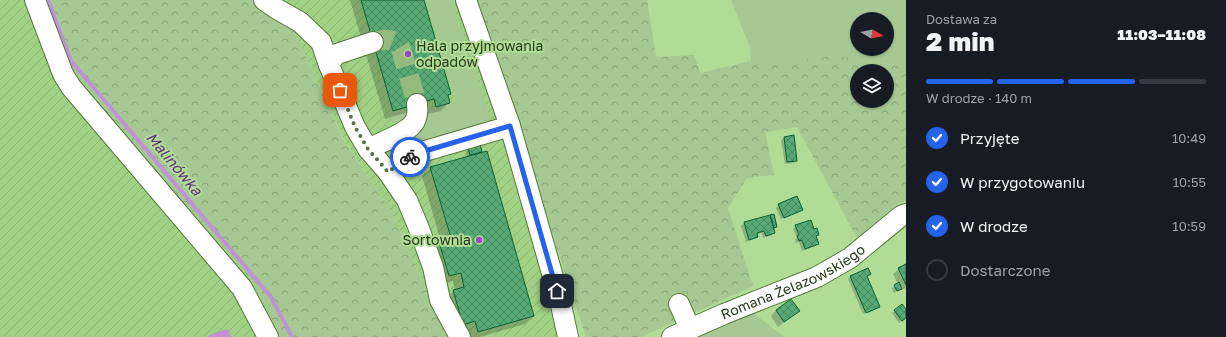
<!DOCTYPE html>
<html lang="pl">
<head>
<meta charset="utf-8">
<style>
	body { margin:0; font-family:"Golos Text",sans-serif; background:#20242c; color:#f1f3f6; height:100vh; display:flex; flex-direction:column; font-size:15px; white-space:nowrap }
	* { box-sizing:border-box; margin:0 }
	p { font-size:13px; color:#9ea1a6 }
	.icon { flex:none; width:22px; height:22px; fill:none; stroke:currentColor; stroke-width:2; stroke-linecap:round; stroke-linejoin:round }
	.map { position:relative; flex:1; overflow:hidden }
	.panel { display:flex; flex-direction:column; background:#171b24; width:320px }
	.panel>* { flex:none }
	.needle { width:26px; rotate:99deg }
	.fabs { position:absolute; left:850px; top:12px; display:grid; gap:8px }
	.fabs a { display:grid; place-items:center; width:44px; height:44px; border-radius:50%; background:#171b24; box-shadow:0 1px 3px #0004; font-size:20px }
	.pin { position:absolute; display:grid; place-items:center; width:34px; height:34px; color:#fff; margin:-17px; border-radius:8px; box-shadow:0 2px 6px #0006 }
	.courier { position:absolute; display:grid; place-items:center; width:40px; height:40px; margin:-20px; border:3px solid #2563eb; border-radius:50%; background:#fff; color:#222; box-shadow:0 1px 5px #0007 }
	.head em { font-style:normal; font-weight:800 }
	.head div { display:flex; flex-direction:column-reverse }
	.head { display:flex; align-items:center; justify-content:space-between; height:68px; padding:0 20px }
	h1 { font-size:26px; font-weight:800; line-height:30px }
	.bar { display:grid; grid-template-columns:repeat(4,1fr); gap:6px 4px; align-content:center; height:48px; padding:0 20px }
	.bar i { height:5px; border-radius:3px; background:#363941 }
	.bar .active { background:#2563eb }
	.bar p { grid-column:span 4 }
	ol { padding:0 20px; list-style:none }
	li { display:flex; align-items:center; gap:12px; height:44px }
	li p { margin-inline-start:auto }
	li .icon { padding:4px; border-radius:50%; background:#2563eb; color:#fff; stroke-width:4 }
	li:last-child { color:#9ea1a6 }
	li i { width:22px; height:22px; border:2px solid #363941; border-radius:50% }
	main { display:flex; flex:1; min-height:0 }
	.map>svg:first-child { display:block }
	.industrial { fill:url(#industrial-furrows) }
	.grass { fill:#a6c892; fill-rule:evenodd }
	.forest { fill:url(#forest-crowns); fill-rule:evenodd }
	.water { fill:#c191d8 }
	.shadow { fill:#0003 }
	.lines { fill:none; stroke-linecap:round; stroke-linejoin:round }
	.stream { stroke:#c191d8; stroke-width:4 }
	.building { fill:url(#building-cross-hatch); stroke:#096235 }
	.minor-tunnel { stroke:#94bb7d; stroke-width:20; stroke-dasharray:20 10; stroke-linecap:butt }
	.minor-casing { stroke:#527a37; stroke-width:22 }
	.minor { stroke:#fff; stroke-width:20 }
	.done { stroke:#567146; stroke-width:4; stroke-dasharray:0 7.2 }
	.route { stroke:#2563eb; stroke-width:5 }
	.poi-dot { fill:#984aba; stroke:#b0dc95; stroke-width:1.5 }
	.labels { text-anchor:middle; stroke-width:4; stroke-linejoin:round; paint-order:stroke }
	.poi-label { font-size:14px; fill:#26381b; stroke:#b0dc95; text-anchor:start }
	.street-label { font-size:14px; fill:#26381b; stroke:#b0dc95 }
	.water-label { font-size:15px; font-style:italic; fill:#682e81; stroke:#b0dc95 }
</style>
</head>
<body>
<main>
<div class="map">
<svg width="906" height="337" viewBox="0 0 906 337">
	<defs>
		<pattern id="industrial-furrows" width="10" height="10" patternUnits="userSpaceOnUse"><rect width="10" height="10" fill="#a1d185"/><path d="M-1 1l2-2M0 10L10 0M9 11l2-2" fill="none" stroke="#8ab472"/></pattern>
		<pattern id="forest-crowns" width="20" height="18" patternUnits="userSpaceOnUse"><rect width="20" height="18" fill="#a6c892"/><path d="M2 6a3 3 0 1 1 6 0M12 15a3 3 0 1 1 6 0" fill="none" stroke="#87a376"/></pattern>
		<pattern id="building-cross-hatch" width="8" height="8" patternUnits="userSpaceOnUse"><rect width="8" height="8" fill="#57a975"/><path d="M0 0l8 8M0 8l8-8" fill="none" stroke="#488b5f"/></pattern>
	</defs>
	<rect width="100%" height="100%" fill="#b0dc95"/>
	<path class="industrial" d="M0 0H44L65 59 254 283 281 337H0Z
		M252 0H458L495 105 515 174 558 337H452L429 295 390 209 345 141 294 31Z"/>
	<path class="grass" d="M426 0H452L492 125 398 152 394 151 393 149C396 144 401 143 406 141 420 136 427 125 427 110L455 102Z
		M731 0H906V67L835 56 769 63 751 61 750 47ZM857 19H887V49H857Z
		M408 108V112L405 120 398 123 392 121 390 113Z
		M752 312 784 337H694Z"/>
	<path class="forest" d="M45 0H252L294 31 344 141 390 209 429 295 452 337H281L254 283 106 112 66 59Z
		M474 0H647L656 57 694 55 700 73 751 61 769 63 835 56 906 67V200L896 205 857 238 797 127 765 132 774 175 747 178 728 208 753 286 641 337H586L517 127ZM857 71H887V101H857Z"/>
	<path class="water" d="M227 329 231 337H209V335Z"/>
	<path class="shadow" d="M350 0H423L450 94 448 96 449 102 441 111 428 114 426 107 385 119Z
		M784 138 796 160 794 163 785 164 781 140Z
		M479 146 533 316 525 324 480 337H469L445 299 455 290 453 281 441 284 431 251 441 242 422 176 431 168 467 157 466 152 468 149Z
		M779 205 801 209 799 212 781 219 776 208Z
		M773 215 776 227 773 230 774 232 772 235 763 238 762 233 756 235 757 237 754 239 746 242 741 226 744 223Z
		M796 226 818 235 816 237 818 244 815 246 802 251 799 242 796 243 795 239 797 238 793 229Z
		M906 263V289L905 288 901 290 900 289 894 293 892 288 898 284 893 274Z
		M866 276 879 306 876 309 863 314 848 279 851 277Z
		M776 310 798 311 778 327 771 316Z
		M895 311H906V318L899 323 892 313Z"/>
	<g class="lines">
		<path class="stream" d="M48 0 71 61 271 297 292 337"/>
	</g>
	<path class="building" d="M361 0H424L451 94 448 95 450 103 436 107 434 99 393 111Z
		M794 135 797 161 787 162 784 137Z
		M480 144 482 152 470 155 468 148Z
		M487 151 534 316 478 332 475 321 463 325 453 290 464 287 461 273 449 276 439 242 451 238 430 167Z
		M797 196 803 210 784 218 778 204Z
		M774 214 777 227 774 228 770 215Z
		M770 215 775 233 766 236 764 231 757 233 758 237 749 240 744 222Z
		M811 220 814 229 817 228 819 235 816 236 819 244 805 249 802 240 799 241 797 236 799 235 795 225Z
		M906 264V285L898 268Z
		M868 268 871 274 867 276 880 307 866 313 850 276Z
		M899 282 902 289 897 291 894 285Z
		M791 299 800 311 784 322 776 310Z
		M902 304 906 309V318L902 321 894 310Z"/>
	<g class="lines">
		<path class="minor-tunnel" d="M373 42C386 39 394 37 401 49L417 104"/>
		<defs>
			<g id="minor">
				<path d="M35 0 63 74 71 87 242 288 268 337"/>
				<path d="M264 0 277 9 300 22 321 42 329 65 355 127 368 149 388 172 408 159 425 151 510 126"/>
				<path d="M466 0 510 126 561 305 568 337"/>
				<path d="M329 65 333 58 337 54 373 42"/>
				<path d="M368 149C380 143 404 134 412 125 417 120 418 111 417 104"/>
				<path d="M388 172 407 200 418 226 433 267 440 300 460 337"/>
				<path d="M679 304 690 329"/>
				<path id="s1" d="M672 337 724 314 817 277 850 258 901 216 906 214"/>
			</g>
		</defs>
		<use href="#minor" class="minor-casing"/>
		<use href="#minor" class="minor"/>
	</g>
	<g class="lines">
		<path class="done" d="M340 90 355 127 368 149 388 172 410 157"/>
		<path class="route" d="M410 157 425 151 510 126 557 291"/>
	</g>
	<g class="poi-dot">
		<circle cx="408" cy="54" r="4"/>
		<circle cx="479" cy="240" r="4"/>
	</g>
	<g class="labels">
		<g class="poi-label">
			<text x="416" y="51">Hala przyjmowania<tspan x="416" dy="16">odpadów</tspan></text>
			<text x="471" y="245" text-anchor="end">Sortownia</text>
		</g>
		<g class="street-label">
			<text dy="5" stroke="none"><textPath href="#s1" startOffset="133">Romana Żelazowskiego</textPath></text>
		</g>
		<g class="water-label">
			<text transform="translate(174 164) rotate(50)" y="5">Malinówka</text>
		</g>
	</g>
</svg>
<div class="fabs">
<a><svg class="needle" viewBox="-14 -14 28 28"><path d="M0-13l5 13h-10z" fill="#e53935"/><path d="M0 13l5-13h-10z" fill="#9ea1a6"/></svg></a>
<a><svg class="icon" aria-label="layers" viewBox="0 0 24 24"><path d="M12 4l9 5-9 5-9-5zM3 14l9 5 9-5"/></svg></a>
</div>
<div class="pin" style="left:340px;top:90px;background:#ea580c"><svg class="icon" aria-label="bag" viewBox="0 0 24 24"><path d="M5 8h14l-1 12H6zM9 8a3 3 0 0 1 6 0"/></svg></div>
<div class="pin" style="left:557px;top:291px;background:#1f2937"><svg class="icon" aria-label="home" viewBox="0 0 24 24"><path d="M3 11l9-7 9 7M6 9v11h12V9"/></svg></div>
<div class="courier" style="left:410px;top:157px"><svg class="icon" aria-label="bike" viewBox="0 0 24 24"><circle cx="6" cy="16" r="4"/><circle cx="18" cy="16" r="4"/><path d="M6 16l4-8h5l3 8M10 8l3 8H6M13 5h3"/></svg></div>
</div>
<section class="panel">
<div class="head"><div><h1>2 min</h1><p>Dostawa za</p></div><em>11:03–11:08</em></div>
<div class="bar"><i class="active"></i><i class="active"></i><i class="active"></i><i></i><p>W drodze · 140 m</p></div>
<ol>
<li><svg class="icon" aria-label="check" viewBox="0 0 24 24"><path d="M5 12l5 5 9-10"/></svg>Przyjęte<p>10:49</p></li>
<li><svg class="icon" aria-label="check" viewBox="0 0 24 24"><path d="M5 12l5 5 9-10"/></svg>W przygotowaniu<p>10:55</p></li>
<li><svg class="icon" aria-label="check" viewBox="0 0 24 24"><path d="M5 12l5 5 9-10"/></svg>W drodze<p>10:59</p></li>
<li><i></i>Dostarczone</li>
</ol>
</section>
</main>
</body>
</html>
